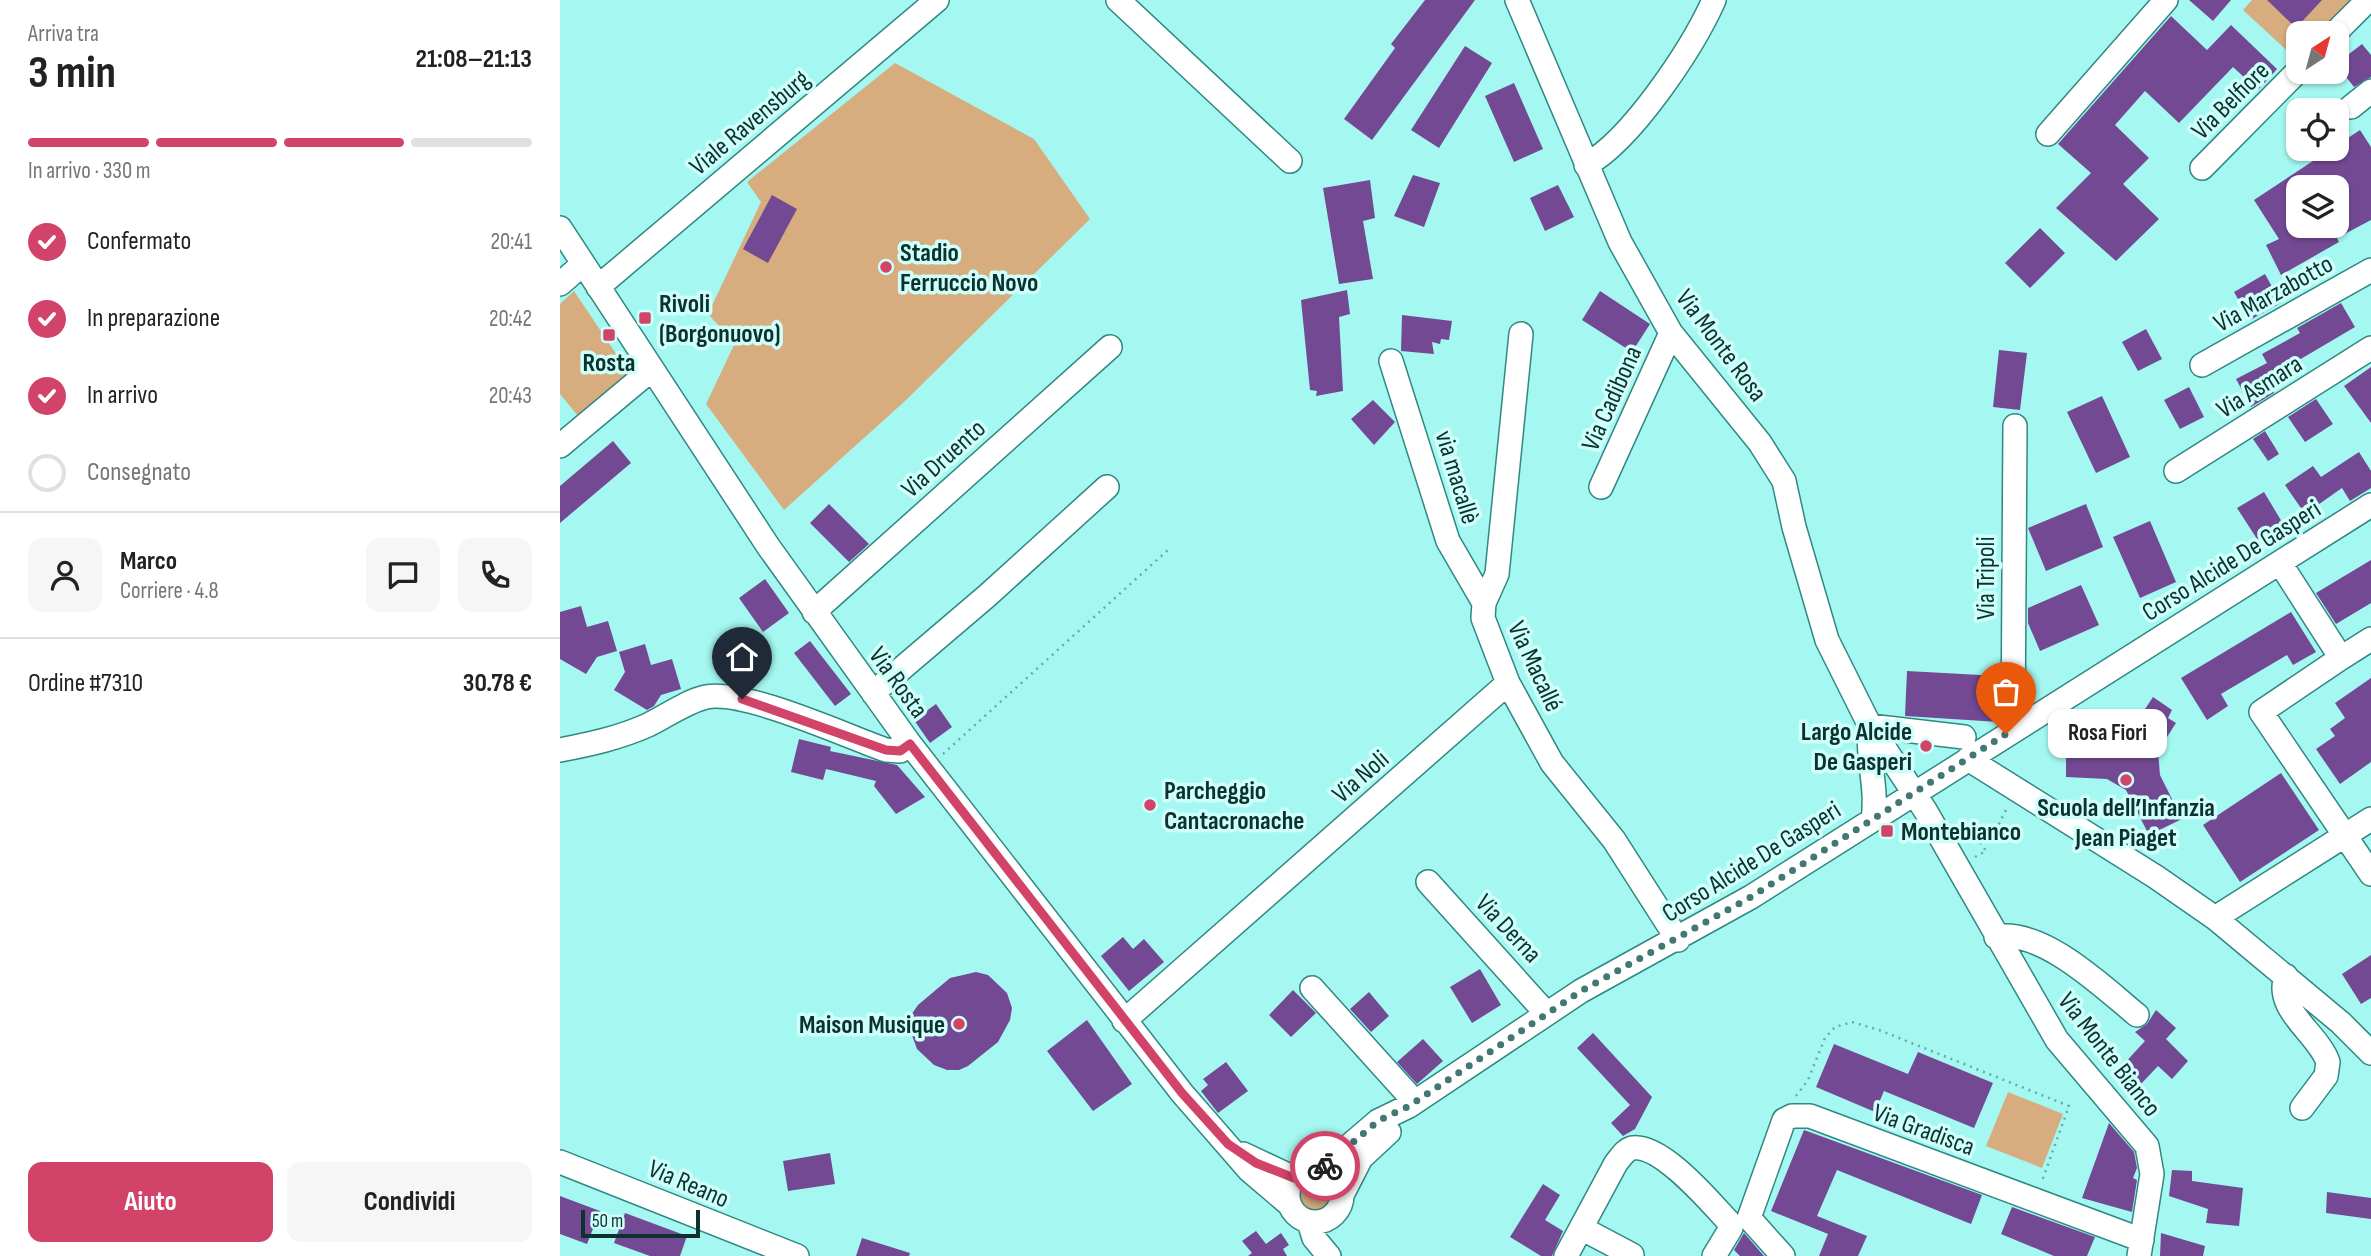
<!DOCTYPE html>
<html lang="it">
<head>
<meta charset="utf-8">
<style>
	body { margin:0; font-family:"Sofia Sans Condensed",sans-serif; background:#f6f6f6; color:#222; height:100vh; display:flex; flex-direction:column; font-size:26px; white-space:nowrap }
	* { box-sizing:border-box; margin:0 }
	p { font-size:23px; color:#767676 }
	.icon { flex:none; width:38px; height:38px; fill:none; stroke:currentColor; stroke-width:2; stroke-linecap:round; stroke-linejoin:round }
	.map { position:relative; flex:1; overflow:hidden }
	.panel { display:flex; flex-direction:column; background:#fff; width:560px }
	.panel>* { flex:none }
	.needle { width:46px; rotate:36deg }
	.tools { position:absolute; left:1726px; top:21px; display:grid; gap:14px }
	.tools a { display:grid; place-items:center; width:63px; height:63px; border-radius:14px; background:#fff; box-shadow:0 2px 5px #0004; font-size:35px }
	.scale { position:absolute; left:21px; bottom:18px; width:119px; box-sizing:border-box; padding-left:7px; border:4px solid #0d312f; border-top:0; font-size:19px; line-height:24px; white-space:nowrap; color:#0d312f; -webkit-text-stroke:5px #cffffa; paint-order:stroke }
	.pin { position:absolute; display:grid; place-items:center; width:60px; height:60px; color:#fff; margin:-72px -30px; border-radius:50% 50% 50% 0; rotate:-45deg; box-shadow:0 0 7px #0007 }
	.pin .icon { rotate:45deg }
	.courier { position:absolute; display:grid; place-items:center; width:70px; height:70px; margin:-35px; border:5px solid #d24369; border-radius:50%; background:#fff; color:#222; box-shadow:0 2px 9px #0007 }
	.bubble { position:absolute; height:49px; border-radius:14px; background:#fff; box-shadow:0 2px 5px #0004; font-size:23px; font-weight:700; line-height:49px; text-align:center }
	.summary em { font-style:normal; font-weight:700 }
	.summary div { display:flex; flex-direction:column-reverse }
	.summary { display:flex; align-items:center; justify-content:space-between; height:119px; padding:0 28px }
	h1 { font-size:46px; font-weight:700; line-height:52px }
	.bar { display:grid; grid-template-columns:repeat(4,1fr); gap:10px 7px; align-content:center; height:84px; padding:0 28px }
	.bar i { height:9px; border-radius:5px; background:#e0e0e0 }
	.bar .on { background:#d24369 }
	.bar p { grid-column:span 4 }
	.line { display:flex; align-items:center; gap:18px; padding:0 28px; border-top:2px solid #e0e0e0 }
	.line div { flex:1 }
	.round { display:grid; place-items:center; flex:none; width:74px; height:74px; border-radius:14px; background:#f6f6f6 }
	ol { padding:0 28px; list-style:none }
	li { display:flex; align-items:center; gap:21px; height:77px }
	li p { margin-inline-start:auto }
	li .icon { padding:7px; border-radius:50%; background:#d24369; color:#fff; stroke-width:4 }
	li:last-child { color:#767676 }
	li i { width:38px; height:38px; border:4px solid #e0e0e0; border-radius:50% }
	.button { display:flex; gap:14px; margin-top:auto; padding:14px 28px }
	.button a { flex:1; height:80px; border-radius:14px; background:#d24369; color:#fff; font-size:28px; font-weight:700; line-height:80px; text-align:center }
	.button a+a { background:#f6f6f6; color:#222 }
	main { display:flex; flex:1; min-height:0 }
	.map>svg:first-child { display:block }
	.green { fill:#d7ac7e }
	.building { fill:#734994; fill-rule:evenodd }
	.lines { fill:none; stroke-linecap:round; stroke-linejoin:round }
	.minor-casing { stroke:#318882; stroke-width:26 }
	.path { stroke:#69aaa5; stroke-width:2.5; stroke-dasharray:2 5; stroke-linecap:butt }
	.minor { stroke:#fff; stroke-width:23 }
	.done { stroke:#427773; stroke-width:7; stroke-dasharray:0 12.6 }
	.route { stroke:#d24369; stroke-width:9 }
	.poi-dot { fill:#d24369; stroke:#cffffa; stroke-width:2.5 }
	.labels { text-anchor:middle; stroke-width:7; stroke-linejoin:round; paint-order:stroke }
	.street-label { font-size:26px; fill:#0d312f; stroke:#cffffa }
	.poi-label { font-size:26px; font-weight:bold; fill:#0d312f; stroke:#cffffa; text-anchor:start }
</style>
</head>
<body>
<main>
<section class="panel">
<div class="summary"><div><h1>3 min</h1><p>Arriva tra</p></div><em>21:08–21:13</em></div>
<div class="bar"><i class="on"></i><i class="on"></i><i class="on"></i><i></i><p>In arrivo · 330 m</p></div>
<ol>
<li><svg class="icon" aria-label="check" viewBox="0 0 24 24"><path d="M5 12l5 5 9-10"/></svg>Confermato<p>20:41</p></li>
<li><svg class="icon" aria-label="check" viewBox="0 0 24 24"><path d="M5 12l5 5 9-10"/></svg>In preparazione<p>20:42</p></li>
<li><svg class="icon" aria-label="check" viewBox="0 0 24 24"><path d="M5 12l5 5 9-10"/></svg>In arrivo<p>20:43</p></li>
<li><i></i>Consegnato</li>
</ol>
<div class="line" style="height:126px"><a class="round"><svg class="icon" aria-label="person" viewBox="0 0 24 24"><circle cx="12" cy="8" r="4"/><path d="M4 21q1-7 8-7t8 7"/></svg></a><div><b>Marco</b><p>Corriere · 4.8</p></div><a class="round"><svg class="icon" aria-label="chat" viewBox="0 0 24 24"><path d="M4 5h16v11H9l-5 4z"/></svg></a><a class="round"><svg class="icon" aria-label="phone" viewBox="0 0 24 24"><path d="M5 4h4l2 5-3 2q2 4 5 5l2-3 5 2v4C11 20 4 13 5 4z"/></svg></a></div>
<div class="line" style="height:91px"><div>Ordine #7310</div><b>30.78 €</b></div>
<div class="button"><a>Aiuto</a><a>Condividi</a></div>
</section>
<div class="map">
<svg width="1811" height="1256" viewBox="0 0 1811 1256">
	<rect width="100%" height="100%" fill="#a4f8f1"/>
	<path class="green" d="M1692 0H1793L1762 33H1738L1736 59 1683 10Z
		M335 63 474 139 530 219 345 401 224 510 146 404 175 343 148 314 201 202 187 182Z
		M14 291 71 376 18 416 0 394V304Z
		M1448 1092 1503 1114 1482 1168 1426 1146Z
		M741 1195a15 15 0 1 1 30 0a15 15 0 1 1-30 0Z"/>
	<path class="building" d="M865 0H915L812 140 784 119 835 48 831 44Z
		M1629 0H1671L1653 21Z
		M1707 0H1762L1736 28Z
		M1611 16 1647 50 1671 25 1717 69 1698 90 1673 67 1619 123 1585 91 1555 125 1589 158 1563 184 1599 219 1556 261 1496 208 1531 173 1498 144Z
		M1802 44 1811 55V77L1794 87 1776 64Z
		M905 46 932 63 879 148 851 130Z
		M954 83 983 149 954 162 925 96Z
		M1800 130 1811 147V220L1777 238 1779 242 1721 275 1706 245 1719 239 1694 200ZM1738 187H1776V226H1738Z
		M853 175 880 183 864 227 834 216Z
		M810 180 815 218 803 221 813 279 779 284 763 188Z
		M998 185 1014 217 985 231 970 198Z
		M212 195 237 209 208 263 183 249Z
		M1480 228 1505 253 1470 288 1445 263Z
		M1705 274 1721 303 1690 320 1674 292Z
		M787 290 790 314 779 317 783 391 756 396 757 391 750 390 741 300Z
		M1040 291 1090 324 1072 352 1022 320Z
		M1781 303 1795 327 1734 363 1740 373 1712 389 1714 393 1691 407 1676 379 1707 363 1702 354 1740 333 1737 328Z
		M842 315 892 321 889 340 881 339 880 344 872 342 874 354 841 351Z
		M1586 329 1602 359 1578 371 1562 342Z
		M1439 350 1467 353 1460 410 1433 407Z
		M1811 367V423L1784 386Z
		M1629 387 1644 417 1620 429 1604 400Z
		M1542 396 1570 457 1536 473 1507 412Z
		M1756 399 1773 424 1745 442 1728 417Z
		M813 400 835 422 814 445 791 419Z
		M1705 431 1719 454 1708 461 1693 439Z
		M53 441 71 463 0 523V486Z
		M1799 452 1811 471V488L1790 501 1782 488 1745 514 1725 485 1753 466 1761 477Z
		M1704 492 1725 527 1699 542 1677 508Z
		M269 504 309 544 289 562 250 523Z
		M1526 504 1543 547 1486 571 1468 528Z
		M1590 521 1616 582 1580 598 1553 537Z
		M1811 560V603L1776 624 1756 593Z
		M205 579 229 613 203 632 179 598Z
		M1521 585 1539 625 1480 651 1468 623V608Z
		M21 606 27 627 48 621 57 651 37 657 26 674 0 659V612Z
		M1731 612 1756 652 1733 665 1727 655 1661 694 1668 706 1647 720 1621 678Z
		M250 641 291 694 275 706 234 653Z
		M85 644 91 665 112 659 121 689 101 695 94 706 87 710 54 690 65 672 59 652Z
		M1347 671 1439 676V722L1345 716Z
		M1811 678V762L1780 784 1756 749 1775 736 1770 729 1785 718 1775 703Z
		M1593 697 1612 710 1608 718 1616 723 1598 751 1600 775 1622 819 1589 835 1566 790 1547 779 1506 777V750L1549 752 1564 741Z
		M376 704 392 727 370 743 354 720Z
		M239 739 271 747 270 751 337 765 365 797 336 814 314 786 316 781 266 769 263 780 231 772Z
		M1721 773 1759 830 1680 882 1643 825Z
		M563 937 573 949 584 939 604 962 569 991 541 956Z
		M1811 955V998L1801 1004 1782 974Z
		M920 969 941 1005 912 1023 890 987Z
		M416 972 428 975 447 993 452 1008 450 1020 438 1042 408 1066 399 1070H387L374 1065 357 1049 349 1027 351 1015 358 1005 390 978Z
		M733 990 756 1013 731 1037 709 1015Z
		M809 992 829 1016 811 1032 790 1009Z
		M1596 1010 1616 1028 1606 1039 1628 1061 1612 1079 1598 1066 1581 1084 1562 1066 1585 1041 1575 1032 1587 1024Z
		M527 1020 572 1084 533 1111 487 1051Z
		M1033 1033 1092 1097 1075 1129 1063 1136 1051 1123 1070 1105 1017 1048Z
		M863 1039 883 1061 857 1084 837 1062Z
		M1274 1044 1348 1074 1358 1052 1433 1083 1414 1128 1324 1091 1315 1112 1256 1087Z
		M666 1062 688 1091 658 1113 641 1091 648 1085 643 1079Z
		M1549 1123 1574 1152 1577 1168 1573 1178 1577 1180 1572 1212 1522 1198Z
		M1244 1130 1422 1195 1411 1224 1277 1170 1257 1216 1307 1236 1298 1256H1259L1268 1234 1211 1211Z
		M270 1153 275 1184 228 1191 223 1161Z
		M1612 1170 1632 1171V1181L1683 1188 1679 1226 1646 1223 1648 1209 1609 1196Z
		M983 1184 1000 1195 985 1220 1003 1231 992 1256H981L950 1237Z
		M1767 1192 1811 1198V1219L1766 1213Z
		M0 1196 40 1211 27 1244 0 1234Z
		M1452 1207 1535 1237 1527 1256H1494L1441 1234Z
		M65 1213 127 1236 120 1256H90L54 1243Z
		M696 1231 706 1244 721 1233 729 1245 723 1249 727 1256H688L692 1253 682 1241Z
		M1184 1233 1204 1256H1180L1174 1250Z
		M1601 1233 1645 1246 1643 1256H1600Z
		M302 1238 350 1253 349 1256H296Z"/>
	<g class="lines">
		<defs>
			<path id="minor" d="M558 0 730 161
				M957 0 1060 242 1111 333 1200 443 1224 481 1234 527 1267 640 1310 726 1365 810 1497 1040 1587 1146 1592 1174 1579 1256
				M1775 33 1808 0
				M1791 107 1811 91
				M1488 134 1606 0
				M1026 165C1072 140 1133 47 1154 0
				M1642 168 1738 71
				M0 228 208 546 350 744 622 1093 689 1170 729 1204
				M0 284 23 264
				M38 287 377 0
				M961 334 937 574 924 603 923 618 948 683 992 763 1054 840 1118 940
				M831 361 888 541 924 603
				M1642 365 1811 270
				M0 446 91 370
				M1616 471 1811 348
				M1041 487 1111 333
				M1720 563 1781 658 1701 712 1811 874
				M254 612 550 347
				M1781 658 1811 639
				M313 693 428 595 547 487
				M1310 726C1306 757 1318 787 1313 819
				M1310 726 1404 737
				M1453 730 1455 426
				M0 750C31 744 59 738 88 725 107 716 125 702 146 697 184 689 286 736 326 750L340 751 350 744
				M1408 759 1596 877 1655 918 1781 1023 1811 1053
				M868 882 986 1013
				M1655 918 1811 819
				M1436 937C1482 928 1543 987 1577 1015
				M1726 976C1714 1010 1758 1033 1768 1062L1766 1076 1742 1108
				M752 988 855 1102
				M564 1021 948 683
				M683 1154 734 1178
				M0 1162 237 1256
				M728 1195a27 27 0 1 1 54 0a27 27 0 1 1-54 0Z
				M762 1169 818 1121 849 1106 1021 991 1191 897 1811 505
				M783 1193 801 1158 829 1132
				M749 1222 754 1238 769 1256
				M1021 1228 1072 1255
				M1006 1256 1056 1163C1061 1157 1065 1150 1072 1148 1101 1143 1150 1202 1168 1221L1171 1228 1154 1256
				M1223 1256 1189 1218 1224 1120 1232 1116H1250L1582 1240"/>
		</defs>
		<use href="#minor" class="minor-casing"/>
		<path class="path" d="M383 754 609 549
			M1415 857 1426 851 1420 842 1439 824 1448 806
			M1236 1096 1248 1080 1265 1038 1275 1027 1292 1022 1319 1030 1509 1106 1482 1181"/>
		<use href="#minor" class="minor"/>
	</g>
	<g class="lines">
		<path class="done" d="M765 1166 818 1121 849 1106 1021 991 1191 897 1446 734"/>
		<path class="route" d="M182 699 326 750 340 751 350 744 622 1093 668 1144 696 1163 734 1178C746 1167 757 1172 765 1166"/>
	</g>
	<g class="poi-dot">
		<circle cx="326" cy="267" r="7"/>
		<rect x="78" y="311" width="14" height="14" rx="3.5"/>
		<rect x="42" y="328" width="14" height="14" rx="3.5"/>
		<circle cx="1366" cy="746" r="7"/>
		<circle cx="1566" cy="780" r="7"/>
		<circle cx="590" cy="805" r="7"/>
		<rect x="1320" y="824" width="14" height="14" rx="3.5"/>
		<circle cx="399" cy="1024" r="7"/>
	</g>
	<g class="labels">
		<g class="street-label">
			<text transform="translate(1670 100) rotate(-45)" y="9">Via Belfiore</text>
			<text transform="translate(189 122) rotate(-40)" y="9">Viale Ravensburg</text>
			<text transform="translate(1713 293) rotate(-29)" y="9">Via Marzabotto</text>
			<text transform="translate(1162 345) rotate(53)" y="9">Via Monte Rosa</text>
			<text transform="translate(1699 386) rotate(-32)" y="9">Via Asmara</text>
			<text transform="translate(1051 398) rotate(-66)" y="9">Via Cadibona</text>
			<text transform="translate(383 458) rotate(-42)" y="9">Via Druento</text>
			<text transform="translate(898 477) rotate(73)" y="9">via macallè</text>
			<text transform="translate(1671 560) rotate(-32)" y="9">Corso Alcide De Gasperi</text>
			<text transform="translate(1425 578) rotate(-90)" y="9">Via Tripoli</text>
			<text transform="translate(976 666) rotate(65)" y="9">Via Macallé</text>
			<text transform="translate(339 682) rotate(54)" y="9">Via Rosta</text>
			<text transform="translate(800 776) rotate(-41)" y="9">Via Noli</text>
			<text transform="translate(1191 861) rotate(-32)" y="9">Corso Alcide De Gasperi</text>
			<text transform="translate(949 928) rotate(47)" y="9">Via Derna</text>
			<text transform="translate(1550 1054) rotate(52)" y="9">Via Monte Bianco</text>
			<text transform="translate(1364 1129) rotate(20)" y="9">Via Gradisca</text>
			<text transform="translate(129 1183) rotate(23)" y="9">Via Reano</text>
		</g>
		<g class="poi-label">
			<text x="340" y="261">Stadio<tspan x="340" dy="30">Ferruccio Novo</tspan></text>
			<text x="99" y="312">Rivoli<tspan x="99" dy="30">(Borgonuovo)</tspan></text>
			<text x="49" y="371" text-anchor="middle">Rosta</text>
			<text x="1352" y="740" text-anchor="end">Largo Alcide<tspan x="1352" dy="30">De Gasperi</tspan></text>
			<text x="604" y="799">Parcheggio<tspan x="604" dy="30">Cantacronache</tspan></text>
			<text x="1566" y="816" text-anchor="middle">Scuola dell’Infanzia<tspan x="1566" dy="30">Jean Piaget</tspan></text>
			<text x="1341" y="840">Montebianco</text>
			<text x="385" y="1033" text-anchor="end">Maison Musique</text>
		</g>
	</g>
</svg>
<div class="tools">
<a><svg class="needle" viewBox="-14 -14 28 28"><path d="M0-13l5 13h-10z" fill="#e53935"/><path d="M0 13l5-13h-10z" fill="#767676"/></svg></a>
<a><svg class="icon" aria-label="locate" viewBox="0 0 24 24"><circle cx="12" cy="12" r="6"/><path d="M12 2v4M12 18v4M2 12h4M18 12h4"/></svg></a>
<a><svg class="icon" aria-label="layers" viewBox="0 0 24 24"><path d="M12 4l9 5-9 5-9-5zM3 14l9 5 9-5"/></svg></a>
</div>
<div class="scale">50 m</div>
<div class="pin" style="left:1446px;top:734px;background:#ea580c"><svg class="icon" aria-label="bag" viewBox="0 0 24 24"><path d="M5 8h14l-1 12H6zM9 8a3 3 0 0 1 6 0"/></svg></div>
<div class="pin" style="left:182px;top:699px;background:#1f2937"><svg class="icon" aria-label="home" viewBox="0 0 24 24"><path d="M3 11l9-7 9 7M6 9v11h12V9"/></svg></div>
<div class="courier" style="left:765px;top:1166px"><svg class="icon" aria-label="bike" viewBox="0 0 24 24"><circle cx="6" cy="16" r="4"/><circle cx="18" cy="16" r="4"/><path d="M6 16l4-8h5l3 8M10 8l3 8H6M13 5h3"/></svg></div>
<div class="bubble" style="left:1488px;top:709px;width:119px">Rosa Fiori</div>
</div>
</main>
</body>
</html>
